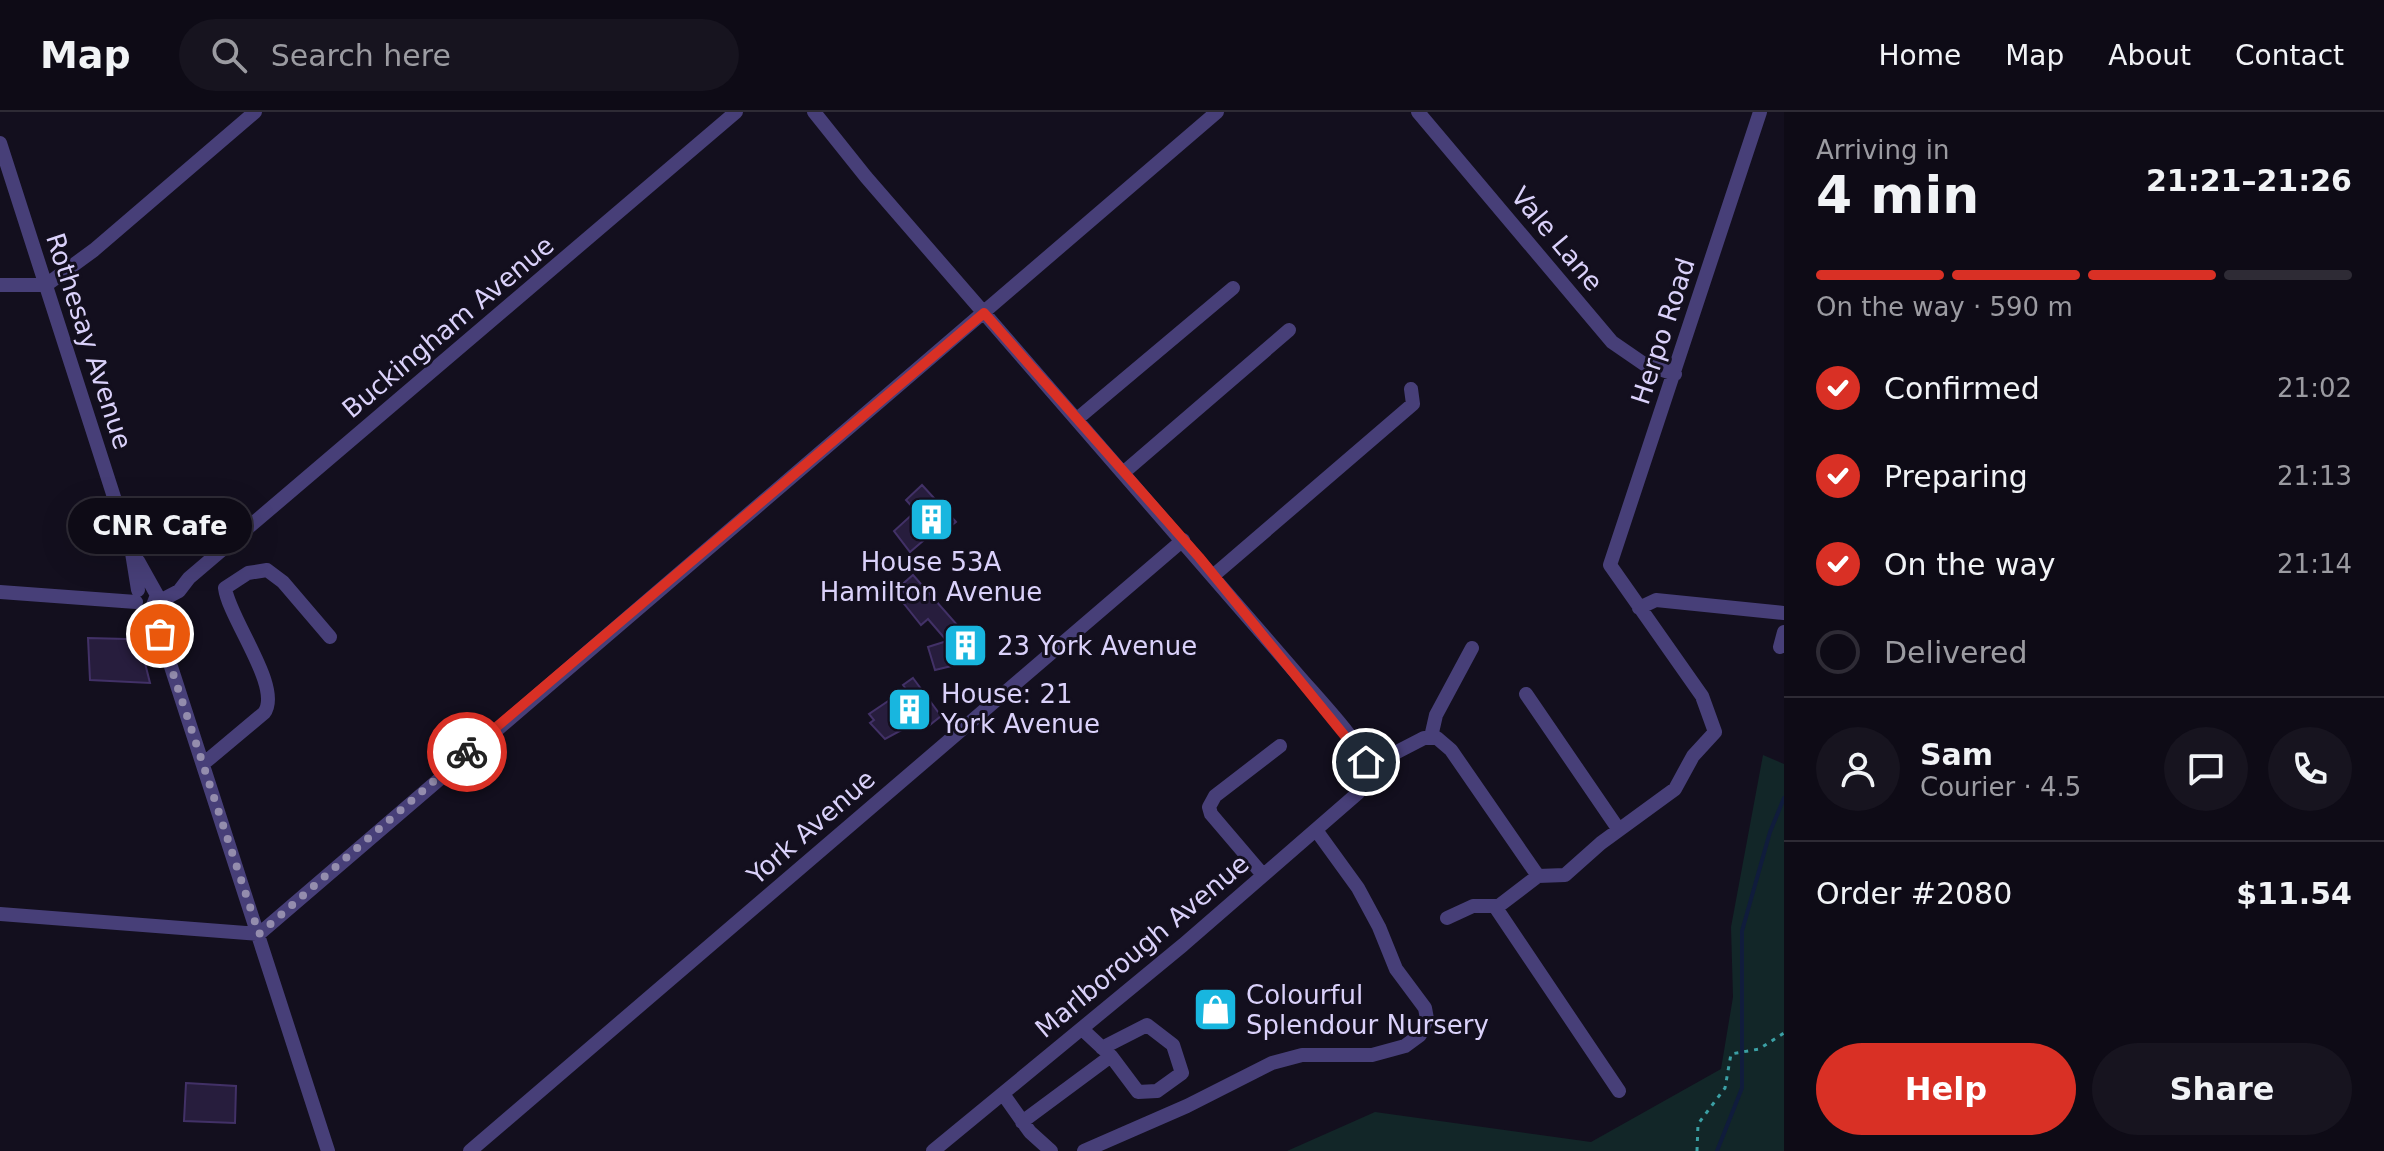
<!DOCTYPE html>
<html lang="en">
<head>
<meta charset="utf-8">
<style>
	body { margin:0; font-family:"DejaVu Sans",sans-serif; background:#17141f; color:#f1f3f6; height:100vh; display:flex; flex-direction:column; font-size:30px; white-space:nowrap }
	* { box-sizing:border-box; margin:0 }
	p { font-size:26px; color:#9b9ba1 }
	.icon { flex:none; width:44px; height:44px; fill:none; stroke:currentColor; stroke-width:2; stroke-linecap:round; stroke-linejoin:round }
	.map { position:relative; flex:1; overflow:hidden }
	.drawer { display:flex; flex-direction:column; background:#0e0b16; width:600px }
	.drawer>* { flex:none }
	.pin { position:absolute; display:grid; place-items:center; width:68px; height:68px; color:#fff; margin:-34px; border:4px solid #fff; border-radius:50%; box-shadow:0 2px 8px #0007 }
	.courier { position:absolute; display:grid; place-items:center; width:80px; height:80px; margin:-40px; border:6px solid #d93025; border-radius:50%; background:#fff; color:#222; box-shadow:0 2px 10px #0007 }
	.bubble { position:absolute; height:56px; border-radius:28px; background:#0e0b16; box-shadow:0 8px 32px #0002,0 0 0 2px #2e2b35; font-size:26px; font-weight:700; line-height:56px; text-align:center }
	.head em { font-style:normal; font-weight:700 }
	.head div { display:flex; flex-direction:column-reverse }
	.head { display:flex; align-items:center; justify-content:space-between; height:136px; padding:0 32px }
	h1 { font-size:52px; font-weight:700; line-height:60px }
	.bar { display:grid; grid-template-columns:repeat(4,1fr); gap:12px 8px; align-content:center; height:96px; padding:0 32px }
	.bar i { height:10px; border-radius:6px; background:#2e2b35 }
	.bar .on { background:#d93025 }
	.bar p { grid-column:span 4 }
	.line { display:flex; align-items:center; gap:20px; padding:0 32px; border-top:2px solid #2e2b35 }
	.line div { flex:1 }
	.round { display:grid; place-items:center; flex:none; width:84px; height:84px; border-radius:42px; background:#17141f }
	ol { padding:0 32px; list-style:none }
	li { display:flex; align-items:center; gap:24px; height:88px }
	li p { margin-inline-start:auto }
	li .icon { padding:8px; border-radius:50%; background:#d93025; color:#fff; stroke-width:4 }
	li:last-child { color:#9b9ba1 }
	li i { width:44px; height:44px; border:4px solid #2e2b35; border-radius:50% }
	.cta { display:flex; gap:16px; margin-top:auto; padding:16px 32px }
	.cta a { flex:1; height:92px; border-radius:48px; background:#d93025; color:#fff; font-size:32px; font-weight:700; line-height:92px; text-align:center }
	.cta a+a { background:#17141f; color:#f1f3f6 }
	header { display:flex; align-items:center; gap:48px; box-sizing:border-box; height:112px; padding:0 40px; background:#0e0b16; border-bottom:2px solid #2e2b35 }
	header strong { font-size:38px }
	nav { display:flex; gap:44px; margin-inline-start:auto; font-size:28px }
	.search { width:560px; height:72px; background:#17141f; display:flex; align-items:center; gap:20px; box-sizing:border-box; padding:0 28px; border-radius:44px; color:#9b9ba1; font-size:30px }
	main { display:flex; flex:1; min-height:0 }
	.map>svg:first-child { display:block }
	.green { fill:#122628 }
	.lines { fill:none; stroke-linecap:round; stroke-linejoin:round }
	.stream { stroke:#101c3c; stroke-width:4 }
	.building { fill:#271d3d; stroke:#423167; stroke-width:2 }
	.path { stroke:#3ba0a5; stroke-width:3; stroke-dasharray:4 6; stroke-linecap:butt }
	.minor { stroke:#473f78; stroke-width:14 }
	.done { stroke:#948dad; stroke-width:8; stroke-dasharray:0 14.4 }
	.route { stroke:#d93025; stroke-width:10 }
	.labels { text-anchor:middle; stroke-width:6; stroke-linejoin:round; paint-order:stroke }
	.street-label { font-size:26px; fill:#dad1fa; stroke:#130f1e }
	.poi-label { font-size:26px; fill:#dad1fa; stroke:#130f1e; text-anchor:start }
</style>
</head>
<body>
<header>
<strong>Map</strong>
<div class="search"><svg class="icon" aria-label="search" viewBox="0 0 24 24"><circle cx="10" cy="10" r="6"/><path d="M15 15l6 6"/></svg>Search here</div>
<nav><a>Home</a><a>Map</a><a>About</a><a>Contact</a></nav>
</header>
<main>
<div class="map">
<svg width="1784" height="1039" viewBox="0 0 1784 1039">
	<rect width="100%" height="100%" fill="#130f1e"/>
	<path class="green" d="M1763 643 1784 652V1039H1287L1375 1000 1591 1030 1721 957 1733 885 1731 815Z"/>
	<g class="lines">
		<path class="stream" d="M1717 1039 1742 976V819L1770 720 1784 686"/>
	</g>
	<path class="building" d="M922 373 956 410 941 422 937 417 910 440 894 419 916 399 906 388Z
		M913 463 981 540 968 550 935 558 928 535 947 529 928 507 921 513 901 488 907 484 899 475Z
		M88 526 127 527 142 539 150 571 90 568Z
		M913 566 941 604 926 616 920 608 885 627 870 611 874 608 869 602 906 577 903 573Z
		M186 971 236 974 235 1011 184 1009Z"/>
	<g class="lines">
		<path class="path" d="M1697 1039 1698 1012 1725 976 1731 942 1759 937 1784 921"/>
		<path class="minor" d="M814 0 866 65 1297 562C1313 581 1361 631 1366 651 1369 662 1365 672 1358 681L1183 833 933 1039
			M1418 0 1612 230 1644 252 1675 262
			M0 31 132 441 138 478
			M0 173H46L94 138 255 0
			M1077 307 1233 176
			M1123 361 1289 218
			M138 449 157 483 152 496
			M1214 463 1413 292 1411 277
			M0 480 136 490
			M156 491 179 479 189 466 736 0
			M152 496 328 1039
			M1639 496 1656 488 1784 501
			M1780 535 1784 520
			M1526 582 1619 718
			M1431 625 1436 603 1472 536
			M1362 642 1395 641 1424 626H1437L1451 638 1538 764
			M203 652 264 601C283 576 229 507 225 476L248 461 267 458 283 470 330 525
			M1263 763 1211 702 1209 695 1215 684 1280 634
			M0 802 259 822 1217 0
			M1447 806 1473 794H1497
			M1082 917 1111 944 1138 980 1157 979 1182 961 1173 933 1147 913 1102 936
			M1619 979 1496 796 1538 764 1565 763 1601 731 1675 677 1693 644 1715 620 1702 584 1610 453 1760 0
			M1003 982 1030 1020 1051 1039
			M1022 1010 1111 944
			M470 1039 1183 428
			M1084 1039 1187 994 1272 951 1302 943H1372L1405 934 1420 923 1427 907 1425 896 1396 857 1379 815 1358 776 1316 718"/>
	</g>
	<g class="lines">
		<path class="done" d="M160 522 259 822 467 640"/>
		<path class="route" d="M467 640 984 201 1199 445 1366 650"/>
	</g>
	<defs>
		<symbol id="building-square" viewBox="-11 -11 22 22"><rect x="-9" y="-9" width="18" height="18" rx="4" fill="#18b6df" stroke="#130f1e"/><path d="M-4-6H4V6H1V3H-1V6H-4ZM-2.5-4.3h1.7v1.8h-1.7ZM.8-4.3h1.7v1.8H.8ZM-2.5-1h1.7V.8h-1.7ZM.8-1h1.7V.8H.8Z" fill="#fff"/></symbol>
		<symbol id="shop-square" viewBox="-11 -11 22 22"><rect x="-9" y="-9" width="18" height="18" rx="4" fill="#18b6df" stroke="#130f1e"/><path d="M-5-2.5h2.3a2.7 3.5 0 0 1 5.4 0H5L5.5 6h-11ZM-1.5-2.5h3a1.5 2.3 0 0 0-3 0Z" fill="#fff"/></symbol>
	</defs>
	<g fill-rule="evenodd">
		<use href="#building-square" x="906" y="382" width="51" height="51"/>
		<use href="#building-square" x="940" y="508" width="51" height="51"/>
		<use href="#building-square" x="884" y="572" width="51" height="51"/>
		<use href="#shop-square" x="1190" y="872" width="51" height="51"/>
	</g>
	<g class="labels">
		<g class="street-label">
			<text transform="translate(1557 127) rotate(50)" y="9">Vale Lane</text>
			<text transform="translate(448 215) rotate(-40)" y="9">Buckingham Avenue</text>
			<text transform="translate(1663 219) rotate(-72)" y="9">Herpo Road</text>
			<text transform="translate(89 229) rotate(72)" y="9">Rothesay Avenue</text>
			<text transform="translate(811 715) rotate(-41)" y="9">York Avenue</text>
			<text transform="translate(1142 834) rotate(-40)" y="9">Marlborough Avenue</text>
		</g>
		<g class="poi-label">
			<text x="931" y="459" text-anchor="middle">House 53A<tspan x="931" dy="30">Hamilton Avenue</tspan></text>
			<text x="997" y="543">23 York Avenue</text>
			<text x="941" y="591">House: 21<tspan x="941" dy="30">York Avenue</tspan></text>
			<text x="1246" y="892">Colourful<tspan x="1246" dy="30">Splendour Nursery</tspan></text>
		</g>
	</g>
</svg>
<div class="pin" style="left:160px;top:522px;background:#ea580c"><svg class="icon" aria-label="bag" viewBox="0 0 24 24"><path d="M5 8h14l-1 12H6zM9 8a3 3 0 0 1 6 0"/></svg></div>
<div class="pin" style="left:1366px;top:650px;background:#1f2937"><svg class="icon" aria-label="home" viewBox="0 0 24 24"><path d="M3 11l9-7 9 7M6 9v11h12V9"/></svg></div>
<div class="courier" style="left:467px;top:640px"><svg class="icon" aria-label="bike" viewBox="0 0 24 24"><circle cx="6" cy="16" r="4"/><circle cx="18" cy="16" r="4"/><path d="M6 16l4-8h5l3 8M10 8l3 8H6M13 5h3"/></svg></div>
<div class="bubble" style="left:68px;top:386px;width:184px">CNR Cafe</div>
</div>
<section class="drawer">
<div class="head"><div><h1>4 min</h1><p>Arriving in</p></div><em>21:21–21:26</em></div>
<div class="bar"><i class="on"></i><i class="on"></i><i class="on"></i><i></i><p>On the way · 590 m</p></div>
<ol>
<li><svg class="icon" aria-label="check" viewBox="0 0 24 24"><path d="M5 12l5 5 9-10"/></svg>Confirmed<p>21:02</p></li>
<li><svg class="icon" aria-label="check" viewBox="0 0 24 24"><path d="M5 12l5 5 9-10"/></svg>Preparing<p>21:13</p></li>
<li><svg class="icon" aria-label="check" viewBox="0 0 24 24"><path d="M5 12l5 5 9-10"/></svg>On the way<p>21:14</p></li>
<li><i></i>Delivered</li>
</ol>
<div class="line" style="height:144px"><a class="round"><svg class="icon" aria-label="person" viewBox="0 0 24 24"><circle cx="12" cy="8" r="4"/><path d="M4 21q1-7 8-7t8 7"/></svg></a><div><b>Sam</b><p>Courier · 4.5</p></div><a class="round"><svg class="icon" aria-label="chat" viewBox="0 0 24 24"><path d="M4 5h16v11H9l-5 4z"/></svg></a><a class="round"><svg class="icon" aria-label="phone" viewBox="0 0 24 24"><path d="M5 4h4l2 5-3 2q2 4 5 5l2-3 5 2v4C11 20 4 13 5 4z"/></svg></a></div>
<div class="line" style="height:104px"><div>Order #2080</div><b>$11.54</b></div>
<div class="cta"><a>Help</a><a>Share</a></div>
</section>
</main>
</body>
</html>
